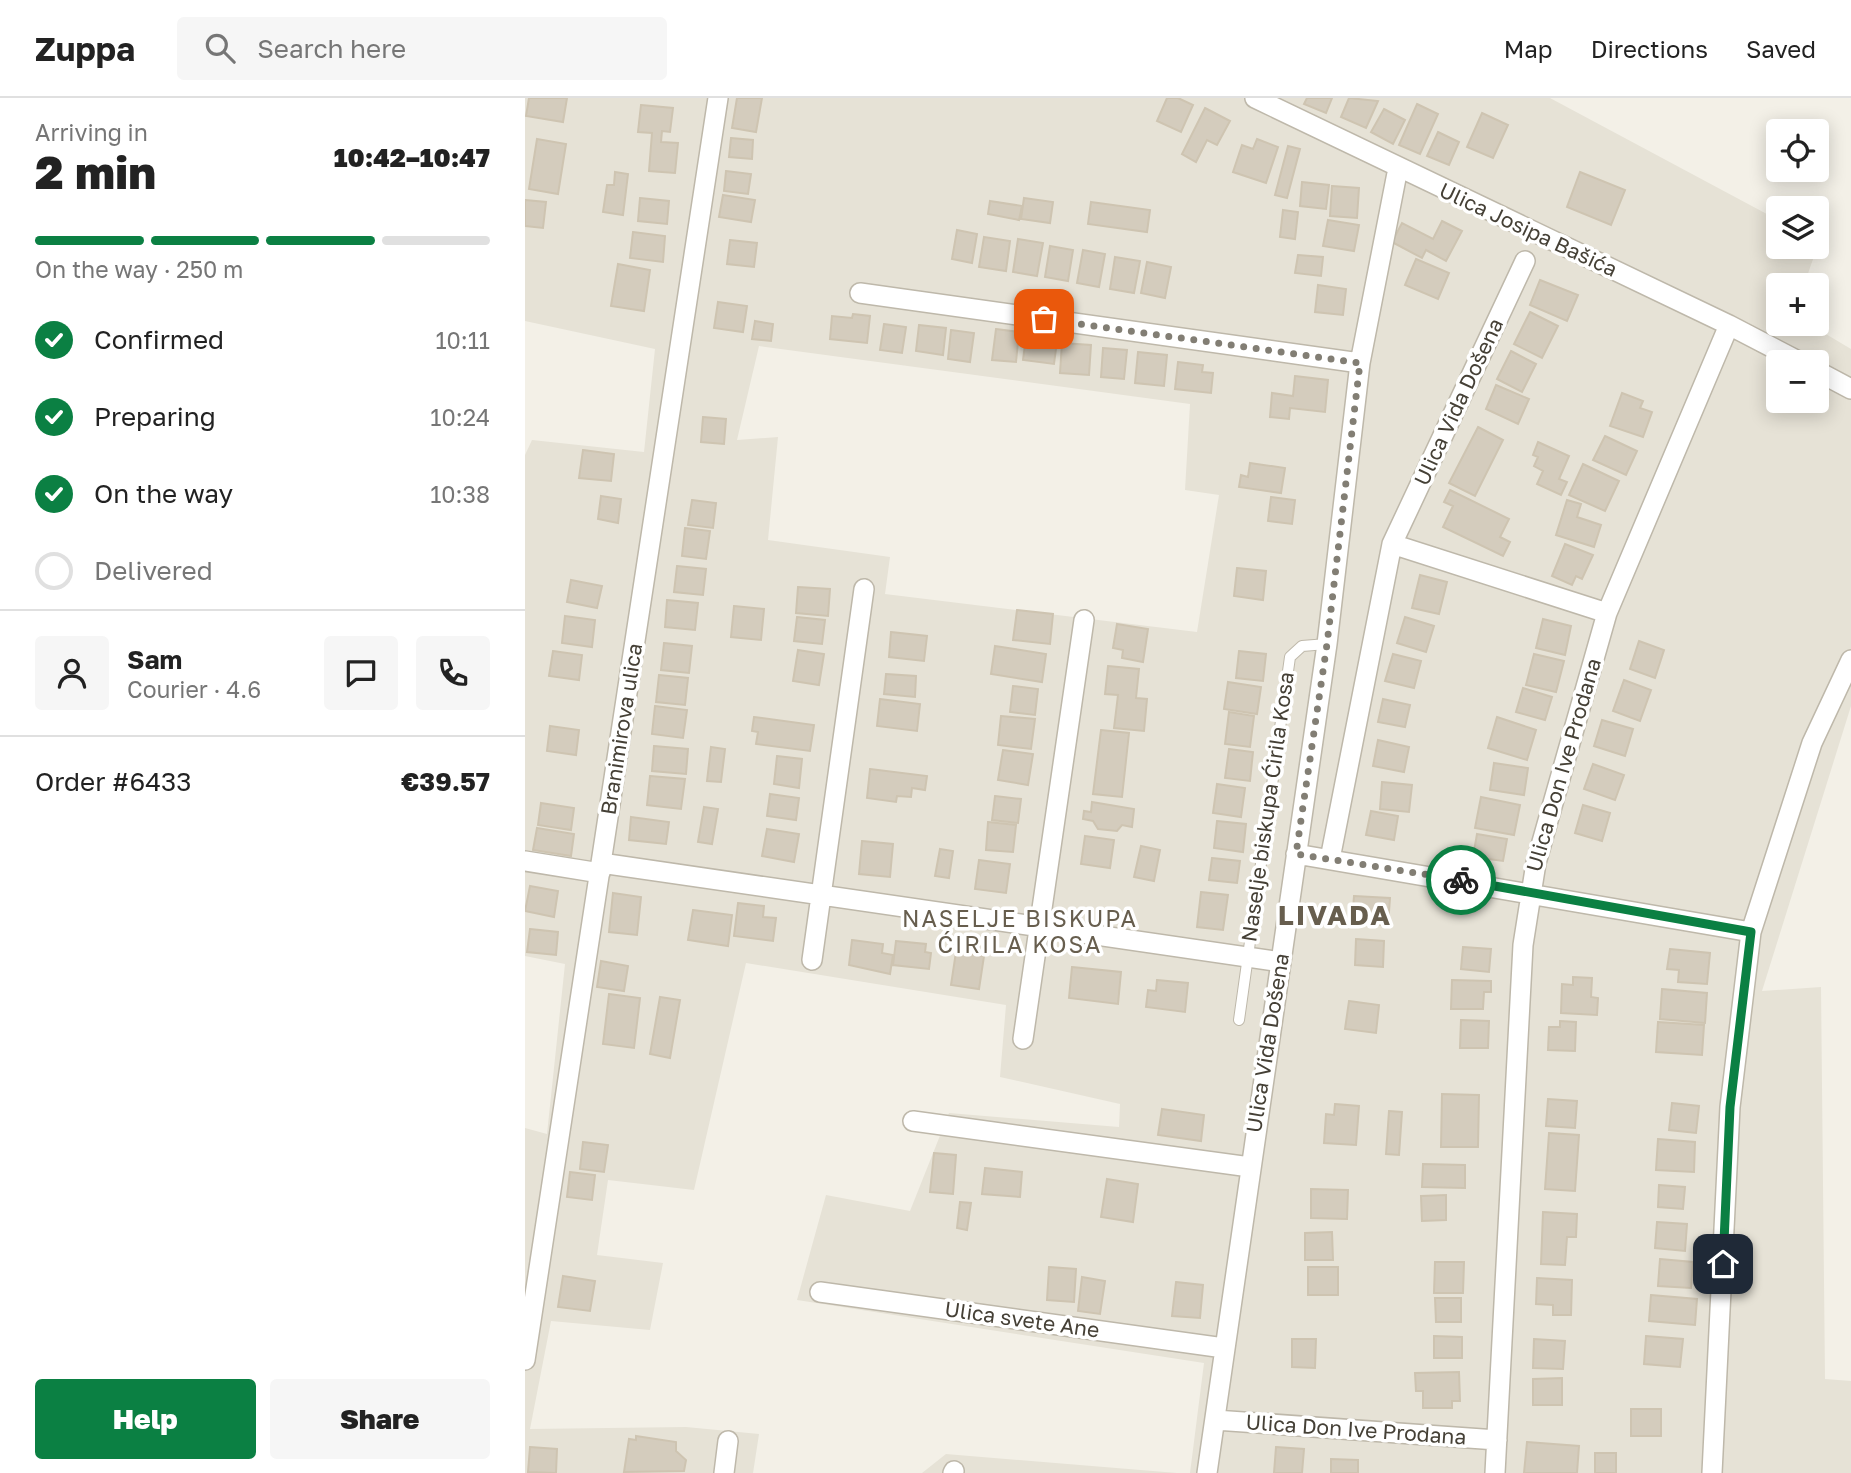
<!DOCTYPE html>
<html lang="en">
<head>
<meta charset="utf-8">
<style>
	body { margin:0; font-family:"Golos Text",sans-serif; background:#f6f6f6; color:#222; height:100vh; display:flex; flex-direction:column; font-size:26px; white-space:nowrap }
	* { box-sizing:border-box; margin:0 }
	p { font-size:23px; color:#767676 }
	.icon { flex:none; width:38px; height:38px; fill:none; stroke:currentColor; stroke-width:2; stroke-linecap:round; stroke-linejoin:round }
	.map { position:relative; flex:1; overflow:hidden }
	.sheet { display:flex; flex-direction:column; background:#fff; width:525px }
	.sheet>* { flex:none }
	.buttons { position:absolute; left:1241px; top:21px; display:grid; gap:14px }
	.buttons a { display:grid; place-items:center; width:63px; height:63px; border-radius:7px; background:#fff; box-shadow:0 4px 18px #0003; font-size:35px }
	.pin { position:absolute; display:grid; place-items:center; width:60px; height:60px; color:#fff; margin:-30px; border-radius:14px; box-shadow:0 4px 10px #0006 }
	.courier { position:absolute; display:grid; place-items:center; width:70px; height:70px; margin:-35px; border:5px solid #0b8043; border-radius:50%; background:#fff; color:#222; box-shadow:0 2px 9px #0007 }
	.headline em { font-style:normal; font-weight:800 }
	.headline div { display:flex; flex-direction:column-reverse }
	.headline { display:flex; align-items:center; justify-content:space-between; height:119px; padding:0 35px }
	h1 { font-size:46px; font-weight:800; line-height:52px }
	.bar { display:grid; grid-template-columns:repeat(4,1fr); gap:10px 7px; align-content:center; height:84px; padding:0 35px }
	.bar i { height:9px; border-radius:5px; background:#e0e0e0 }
	.bar .selected { background:#0b8043 }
	.bar p { grid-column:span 4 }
	.line { display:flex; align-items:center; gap:18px; padding:0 35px; border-top:2px solid #e0e0e0 }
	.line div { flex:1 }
	.round { display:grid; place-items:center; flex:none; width:74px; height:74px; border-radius:7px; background:#f6f6f6 }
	ol { padding:0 35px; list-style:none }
	li { display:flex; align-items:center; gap:21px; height:77px }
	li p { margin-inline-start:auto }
	li .icon { padding:7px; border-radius:50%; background:#0b8043; color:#fff; stroke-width:4 }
	li:last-child { color:#767676 }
	li i { width:38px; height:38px; border:4px solid #e0e0e0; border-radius:50% }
	.primary-button { display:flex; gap:14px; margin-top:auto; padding:14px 35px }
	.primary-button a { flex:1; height:80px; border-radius:7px; background:#0b8043; color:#fff; font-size:28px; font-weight:800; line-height:80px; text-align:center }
	.primary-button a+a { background:#f6f6f6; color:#222 }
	header { display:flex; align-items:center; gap:42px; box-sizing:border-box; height:98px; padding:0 35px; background:#fff; border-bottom:2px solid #e0e0e0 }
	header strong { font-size:33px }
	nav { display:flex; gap:38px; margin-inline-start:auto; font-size:24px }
	.search { width:490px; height:63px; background:#f6f6f6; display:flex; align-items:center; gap:18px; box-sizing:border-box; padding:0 24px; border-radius:7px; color:#767676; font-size:26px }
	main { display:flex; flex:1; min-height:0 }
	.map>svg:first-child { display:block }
	.residential { fill:#e6e2d6; fill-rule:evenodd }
	.building { fill:#d4ccbd; stroke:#cec4b1; stroke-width:2 }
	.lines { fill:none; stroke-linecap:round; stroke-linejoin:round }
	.service-casing { stroke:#beb8aa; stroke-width:12 }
	.minor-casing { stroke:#beb8aa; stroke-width:22 }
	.service { stroke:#fff; stroke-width:10 }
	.minor { stroke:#fff; stroke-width:19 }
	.done { stroke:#827e74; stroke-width:7; stroke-dasharray:0 12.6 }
	.route { stroke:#0b8043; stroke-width:9 }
	.labels { text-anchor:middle; stroke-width:7; stroke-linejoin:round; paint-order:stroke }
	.street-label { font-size:21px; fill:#454036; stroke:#fff }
	.neighbourhood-label { font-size:23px; letter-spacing:2px; fill:#675e4e; stroke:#fff }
	.district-label { font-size:28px; font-weight:bold; letter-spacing:2px; fill:#675e4e; stroke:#fff }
</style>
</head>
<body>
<header>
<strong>Zuppa</strong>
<div class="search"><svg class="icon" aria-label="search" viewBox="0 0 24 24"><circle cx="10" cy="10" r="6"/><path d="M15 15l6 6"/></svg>Search here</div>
<nav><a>Map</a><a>Directions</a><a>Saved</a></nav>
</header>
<main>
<section class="sheet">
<div class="headline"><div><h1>2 min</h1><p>Arriving in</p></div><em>10:42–10:47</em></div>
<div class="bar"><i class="selected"></i><i class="selected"></i><i class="selected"></i><i></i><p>On the way · 250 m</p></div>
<ol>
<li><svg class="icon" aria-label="check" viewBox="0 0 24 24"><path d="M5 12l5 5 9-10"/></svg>Confirmed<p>10:11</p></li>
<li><svg class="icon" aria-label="check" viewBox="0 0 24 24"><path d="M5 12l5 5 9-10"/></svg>Preparing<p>10:24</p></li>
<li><svg class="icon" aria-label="check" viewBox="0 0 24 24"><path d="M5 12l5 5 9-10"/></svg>On the way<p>10:38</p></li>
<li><i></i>Delivered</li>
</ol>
<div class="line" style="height:126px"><a class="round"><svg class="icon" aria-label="person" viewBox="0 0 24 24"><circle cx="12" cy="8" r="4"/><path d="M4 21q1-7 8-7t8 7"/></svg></a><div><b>Sam</b><p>Courier · 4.6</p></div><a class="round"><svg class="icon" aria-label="chat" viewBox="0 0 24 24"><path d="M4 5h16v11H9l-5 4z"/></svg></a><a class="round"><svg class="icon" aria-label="phone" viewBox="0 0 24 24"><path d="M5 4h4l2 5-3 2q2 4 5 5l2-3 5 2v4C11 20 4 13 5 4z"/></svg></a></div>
<div class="line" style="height:91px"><div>Order #6433</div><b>€39.57</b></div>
<div class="primary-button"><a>Help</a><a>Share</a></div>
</section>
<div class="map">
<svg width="1326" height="1375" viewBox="0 0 1326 1375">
	<rect width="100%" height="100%" fill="#f3f0e7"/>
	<path class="residential" d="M0 0H1025L1253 122V149H1292V143L1294 144 1279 187H1253V226H1284L1326 251V608L1237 893 1296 889 1300 1281 1326 1283V1375H665L679 1265 272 1202 301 1097 385 1113 424 1015 594 1029 595 1006 475 979 481 907 221 865 169 1092 83 1082 72 1157 138 1165 125 1232 26 1223 5 1331 161 1329 234 1336 228 1375H0V1030L22 1036 40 866 0 858V357L7 342 119 354 130 251 0 223ZM234 248 665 306 660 392 694 397 672 534 360 496 365 459 243 442 253 339 212 342ZM1253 264H1292V303H1253Z
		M421 1356 652 1375H397Z"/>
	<path class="building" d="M4 0H42L38 24 1 18Z
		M212 0H237L231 34 207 30Z
		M642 0H653L668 7 656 34 632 23Z
		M782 0H807L801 15 779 6Z
		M824 0 853 3 841 30 816 19Z
		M892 6 913 16 895 56 874 47Z
		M116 7 148 10 145 34 137 33 136 44 153 45 150 75 124 73 127 35 113 34Z
		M680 10 705 23 692 47 682 42 671 64 657 56Z
		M859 11 880 22 868 46 846 34Z
		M957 15 983 27 968 60 942 49Z
		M913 34 934 44 924 67 902 58Z
		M206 40 228 42 227 61 204 59Z
		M12 41 41 46 33 96 4 91Z
		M732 41 753 49 741 85 708 74 717 47 728 51Z
		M763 48 775 51 762 100 750 97Z
		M201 73 226 76 223 96 199 93Z
		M90 74 103 76 98 117 78 114 82 87H89Z
		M1055 74 1100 92 1086 127 1042 109Z
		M777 84 804 87 801 111 775 108Z
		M807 88 834 90 832 120 805 118Z
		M198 97 230 102 226 124 194 119Z
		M115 100 144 103 142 126 113 123Z
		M499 100 528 104 525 125 496 121Z
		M0 102 21 104 18 130 0 128Z
		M465 103 497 108 494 122 463 116Z
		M566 104 625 112 622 134 563 126Z
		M758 112 773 114 770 141 755 139Z
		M803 122 834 127 829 153 798 148Z
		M917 123 937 133 921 163 901 152 897 160 867 144 877 125 908 141Z
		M432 132 452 136 447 165 427 161Z
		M108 134 140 138 138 164 105 160Z
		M459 139 485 143 481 173 454 169Z
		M493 141 518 145 512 178 488 174Z
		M205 142 232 145 229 169 202 166Z
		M525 148 548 152 543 183 520 179Z
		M558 152 580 156 574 189 552 185Z
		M773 157 798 159 796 178 770 175Z
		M590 159 615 163 609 195 585 191Z
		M891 161 924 175 913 201 880 187Z
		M622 164 646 169 640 200 616 195Z
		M93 166 125 172 119 213 86 208Z
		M1015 182 1053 197 1042 223 1005 207Z
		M793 187 821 191 818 217 790 214Z
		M193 204 222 208 218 234 189 230Z
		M1005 214 1033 228 1017 260 989 246Z
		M328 216 345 218 342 245 305 241 307 218 327 220Z
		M230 223 248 226 246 243 227 241Z
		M359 226 381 229 377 255 355 252Z
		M394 227 421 230 418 257 391 253Z
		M471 231 494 234 491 264 467 262Z
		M426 232 449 235 445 264 423 261Z
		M501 239 532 243 529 266 498 262Z
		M537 245 566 247 564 277 535 275Z
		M578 250 602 252 599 281 576 279Z
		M986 253 1011 266 997 294 972 281Z
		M613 254 642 257 639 288 610 285Z
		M653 264 678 267 677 274 688 275 686 295 650 291Z
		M770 278 803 282 800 314 765 310 764 321 745 319 747 295 768 298Z
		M971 287 1004 301 993 326 961 311Z
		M1097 295 1118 303 1115 310 1127 314 1118 339 1085 328Z
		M178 319 201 321 199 346 176 344Z
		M953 329 978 342 950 398 924 385Z
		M1080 338 1112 353 1101 377 1068 362Z
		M1013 344 1044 358 1034 381 1042 384 1036 397 1012 386 1018 373 1009 368 1013 359 1008 357Z
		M58 352 89 356 86 383 54 380Z
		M725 365 760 370 756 395 714 389 716 377 723 379Z
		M1058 366 1094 383 1080 413 1044 397Z
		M925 392 984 421 975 439 985 444 978 458 918 429 928 408 919 404Z
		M76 398 96 401 93 425 73 421Z
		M746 399 770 402 767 426 743 423Z
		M167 402 191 405 188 430 163 427Z
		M1042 402 1056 406 1052 419 1076 427 1069 449 1031 437Z
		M160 430 185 433 181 461 157 458Z
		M1040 446 1068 457 1057 481 1051 478 1047 487 1027 478Z
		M152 468 181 471 178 497 149 494Z
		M712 470 741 473 738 502 709 498Z
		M895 477 922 484 914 516 887 510Z
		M46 482 77 488 72 510 42 504Z
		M273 489 305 491 303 518 271 515Z
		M142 502 173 505 170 532 140 529Z
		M209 508 239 511 236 542 206 539Z
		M492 512 528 516 525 546 488 542Z
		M40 518 70 522 67 549 37 545Z
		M272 519 300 522 297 546 269 543Z
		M880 519 909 528 901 554 872 545Z
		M1018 521 1046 528 1040 557 1011 550Z
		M592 526 623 531 618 564 597 560 598 552 588 550Z
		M366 534 402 538 399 563 364 559Z
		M1114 543 1139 552 1130 580 1105 571Z
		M139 545 167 548 164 575 136 572Z
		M470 548 521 556 517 584 466 576Z
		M273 552 299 556 294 587 268 583Z
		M28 553 57 557 54 582 24 578Z
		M714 553 741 556 738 583 711 580Z
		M868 556 896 563 889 590 860 583Z
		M1009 556 1039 563 1031 594 1001 587Z
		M583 568 614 571 611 600 622 601 619 633 589 630 593 597 580 596Z
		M361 576 391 578 390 599 359 596Z
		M134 577 163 580 160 607 131 604Z
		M1099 582 1126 592 1115 623 1088 613Z
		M703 584 736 589 732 616 699 611Z
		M488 588 513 591 510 617 485 614Z
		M998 590 1027 599 1020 622 991 614Z
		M355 601 395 606 392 633 352 628Z
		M858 601 885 607 880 629 853 624Z
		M130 608 162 612 158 640 127 636Z
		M704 614 729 618 725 649 700 646Z
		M476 618 510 621 506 651 473 647Z
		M229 619 289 627 285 653 231 646 233 634 227 633Z
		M972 619 1011 632 1002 662 963 650Z
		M1077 622 1108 631 1100 658 1069 648Z
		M25 628 54 632 51 657 22 653Z
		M576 632 604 635 597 699 568 696Z
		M853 642 884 649 879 674 848 668Z
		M129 648 163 651 161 676 127 673Z
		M186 649 200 651 196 684 182 683Z
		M704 651 728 654 725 683 700 680Z
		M478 652 508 656 503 687 473 682Z
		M252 658 277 661 274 690 249 686Z
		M969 665 1003 670 999 697 965 692Z
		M1068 666 1099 677 1090 702 1059 691Z
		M345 671 402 678 400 692 387 690 386 699 372 698 371 704 342 700Z
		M125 678 160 681 156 711 122 707Z
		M857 684 887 687 884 714 855 711Z
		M692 686 720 690 716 719 688 715Z
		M245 696 274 700 271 722 242 718Z
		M470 698 496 701 493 725 467 722Z
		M956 699 995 707 989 737 950 730Z
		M567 704 609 711 607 729 597 727 592 733 573 731 568 723 558 721 559 713 566 714Z
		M16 705 49 710 46 732 13 727Z
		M1058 707 1085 715 1077 743 1050 735Z
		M179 709 193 711 187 746 173 744Z
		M846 713 873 718 869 742 841 737Z
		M106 719 144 724 141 746 104 742Z
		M692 723 721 726 718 754 689 750Z
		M463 724 491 727 488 754 461 752Z
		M12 730 49 736 46 758 8 752Z
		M242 731 274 736 269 764 237 758Z
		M952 736 982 741 978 763 948 759Z
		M560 738 589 742 585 770 556 766Z
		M337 743 368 746 365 779 334 776Z
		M616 748 635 752 629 783 609 779Z
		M415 751 428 753 424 780 410 778Z
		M687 760 715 763 712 785 684 782Z
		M454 762 485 766 481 795 450 791Z
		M5 788 33 793 29 819 0 813Z
		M676 794 703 797 698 832 672 829Z
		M88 795 116 799 112 837 84 834Z
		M829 798 865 800 863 827 827 825Z
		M213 805 239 808 238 819 251 820 248 843 209 838Z
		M168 812 207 817 203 848 163 842Z
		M5 831 33 834 31 857 2 854Z
		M831 841 859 843 858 869 830 867Z
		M327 842 358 846 357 855 368 857 365 876 324 867Z
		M371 843 401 846 400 854 406 855 404 871 368 867Z
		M938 849 966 851 964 874 936 871Z
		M1145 851 1185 855 1182 886 1153 884 1154 872 1142 871Z
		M431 854 459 858 454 891 426 887Z
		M76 863 103 868 99 893 72 889Z
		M547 869 596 874 593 906 544 900Z
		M1048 879 1067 880 1066 899 1073 900 1072 917 1036 915 1037 886 1048 887Z
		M632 882 663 885 660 914 621 909 623 892 631 893Z
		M927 882 966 883V894H959L958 911H926Z
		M1137 891 1182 895 1180 925 1135 921Z
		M84 896 115 900 109 950 78 946Z
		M135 899 155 902 145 960 125 956Z
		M824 903 854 907 851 935 820 931Z
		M936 922 964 923 963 950H935Z
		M1035 923 1051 924 1050 953 1023 952 1024 929H1035Z
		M1133 924 1179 927 1177 957 1131 954Z
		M917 996 954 997 953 1049H916Z
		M1023 1001 1052 1003 1050 1030 1021 1028Z
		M1147 1005 1174 1008 1171 1035 1144 1032Z
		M810 1006 834 1008 831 1047 799 1045 801 1016 809 1017Z
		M637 1011 679 1017 676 1043 633 1037Z
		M864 1013 877 1014 874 1057 861 1056Z
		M1024 1035 1054 1037 1050 1093 1020 1091Z
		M1133 1041 1170 1044 1169 1074 1131 1072Z
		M58 1044 83 1047 79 1074 55 1071Z
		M409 1055 431 1057 428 1096 405 1094Z
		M898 1066 940 1067V1090L897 1089Z
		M460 1070 497 1074 495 1099 457 1096Z
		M45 1074 70 1077 67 1102 42 1099Z
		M582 1081 613 1086 608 1124 576 1119Z
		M1134 1087 1160 1089 1158 1111 1133 1109Z
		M786 1091 823 1092 822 1121 786 1120Z
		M921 1097V1122L897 1123 896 1098Z
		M435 1104 446 1105 442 1132 432 1130Z
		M1018 1114 1052 1116 1051 1139H1042L1040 1167 1016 1166Z
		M1132 1124 1162 1126 1160 1153 1130 1150Z
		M807 1134 808 1162H780V1135Z
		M1135 1161 1168 1164 1166 1190 1133 1188Z
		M910 1164H939L938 1195H909Z
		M524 1169 551 1171 549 1204 522 1202Z
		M783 1169H813V1197H783Z
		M38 1178 70 1183 65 1213 33 1209Z
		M557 1179 580 1183 575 1216 553 1213Z
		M1012 1180 1047 1182 1046 1217H1028V1207L1011 1206Z
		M651 1184 678 1187 675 1220 647 1218Z
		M1126 1197 1172 1201 1170 1227 1124 1223Z
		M910 1200H936V1224H911Z
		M909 1238 937 1239V1260H909Z
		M1121 1238 1158 1241 1155 1269 1119 1266Z
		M767 1241H791L790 1270 767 1269Z
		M1009 1241 1040 1243 1038 1271 1008 1270Z
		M934 1274 935 1303H927V1310H898V1293H891L890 1275Z
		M1037 1280V1307H1008V1281Z
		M1106 1311H1136V1338H1106Z
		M111 1338 151 1344V1353L161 1362 159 1373 99 1374 104 1341 111 1342Z
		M1002 1344 1054 1348 1052 1375H999Z
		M5 1349 32 1351 31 1375 3 1374Z
		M751 1349 779 1351 777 1375H749Z
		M1070 1355H1091V1375H1070Z
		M806 1361 833 1362V1375H806Z"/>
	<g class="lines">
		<defs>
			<path id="service" d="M714 922 765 559 777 548 802 546"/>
			<path id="minor" d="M730 0 1204 227 1275 264
				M335 195 835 265
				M1292 273 1326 291
				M867 446 1082 515
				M771 756 1226 834
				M805 761 867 446 1000 163
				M0 763 75 775
				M76 765 756 864
				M287 862 339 491
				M498 941 559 522
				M388 1023 725 1069
				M295 1194 699 1250
				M0 1262 193 0
				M690 1322 972 1342
				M199 1375 203 1343
				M428 1375 429 1373
				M682 1375 802 546 835 265 873 70
				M970 1375 998 847 1011 765 1082 515 1204 227
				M1187 1375 1205 1009 1226 834 1287 645 1326 562"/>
		</defs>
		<use href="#service" class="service-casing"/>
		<use href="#minor" class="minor-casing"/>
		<use href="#service" class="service"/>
		<use href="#minor" class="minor"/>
	</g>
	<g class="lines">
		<path class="done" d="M519 221 835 265 802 546 771 756 936 782"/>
		<path class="route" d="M936 782 1226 834 1205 1009 1198 1166"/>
	</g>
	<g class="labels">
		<g class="street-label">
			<text transform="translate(1003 132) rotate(25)" y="7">Ulica Josipa Bašića</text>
			<text transform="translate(934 304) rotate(-65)" y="7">Ulica Vida Došena</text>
			<text transform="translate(97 631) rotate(-81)" y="7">Branimirova ulica</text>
			<text transform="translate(1039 667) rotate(-74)" y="7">Ulica Don Ive Prodana</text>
			<text transform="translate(743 709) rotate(-82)" y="7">Naselje biskupa Ćirila Kosa</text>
			<text transform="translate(743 945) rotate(-81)" y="7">Ulica Vida Došena</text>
			<text transform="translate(497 1222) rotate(8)" y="7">Ulica svete Ane</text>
			<text transform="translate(831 1332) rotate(4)" y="7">Ulica Don Ive Prodana</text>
		</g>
		<g class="neighbourhood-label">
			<text x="495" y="829">NASELJE BISKUPA<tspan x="495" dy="26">ĆIRILA KOSA</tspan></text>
		</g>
		<g class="district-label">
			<text x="810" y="827">LIVADA</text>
		</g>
	</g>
</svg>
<div class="buttons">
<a><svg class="icon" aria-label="locate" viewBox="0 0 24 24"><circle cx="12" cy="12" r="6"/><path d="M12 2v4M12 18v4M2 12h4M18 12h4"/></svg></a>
<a><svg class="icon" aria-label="layers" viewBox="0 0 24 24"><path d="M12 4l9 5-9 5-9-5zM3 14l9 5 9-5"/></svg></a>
<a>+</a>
<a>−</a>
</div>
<div class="pin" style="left:519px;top:221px;background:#ea580c"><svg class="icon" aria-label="bag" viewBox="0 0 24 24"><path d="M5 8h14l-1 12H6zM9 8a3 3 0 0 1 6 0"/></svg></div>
<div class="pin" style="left:1198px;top:1166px;background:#1f2937"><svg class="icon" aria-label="home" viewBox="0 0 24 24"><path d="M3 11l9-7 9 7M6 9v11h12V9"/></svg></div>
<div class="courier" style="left:936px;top:782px"><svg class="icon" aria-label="bike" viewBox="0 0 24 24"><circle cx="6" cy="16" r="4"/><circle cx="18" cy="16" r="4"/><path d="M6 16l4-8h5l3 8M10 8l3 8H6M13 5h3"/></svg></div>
</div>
</main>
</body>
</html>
